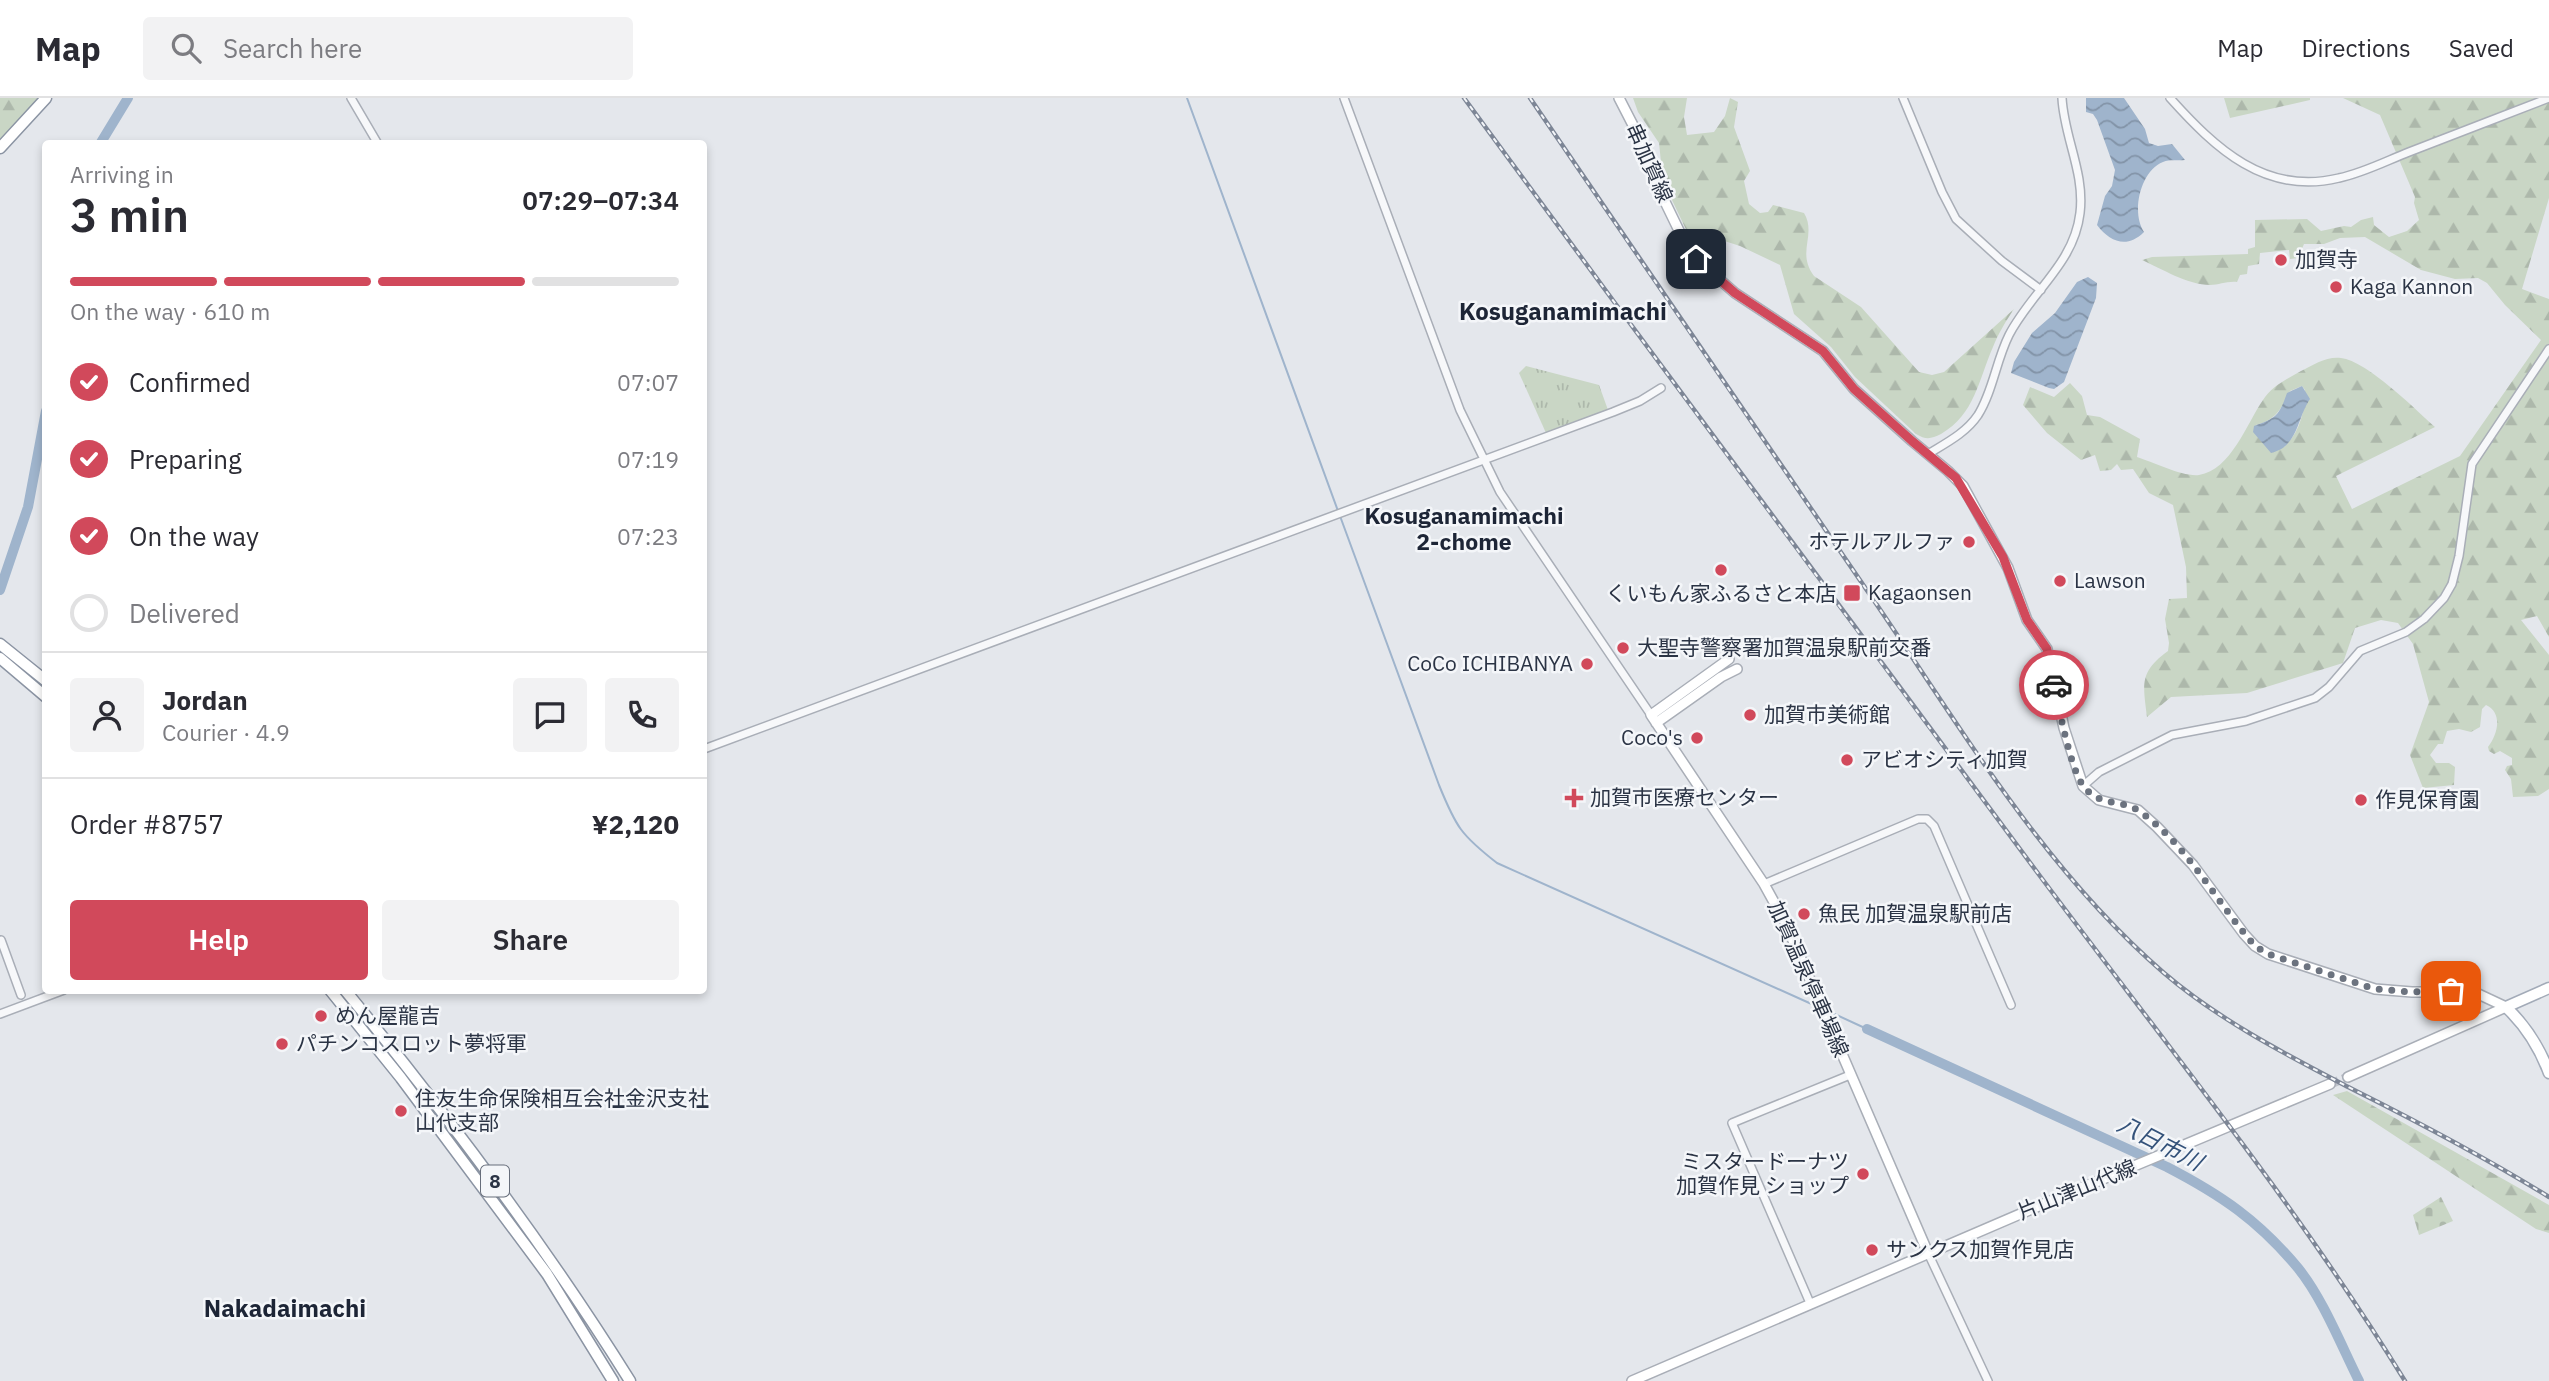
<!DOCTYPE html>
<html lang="en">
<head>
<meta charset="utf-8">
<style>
	body { margin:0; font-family:"IBM Plex Sans","Noto Sans JP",sans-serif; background:#f2f2f3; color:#2b2b33; height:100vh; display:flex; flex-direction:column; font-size:26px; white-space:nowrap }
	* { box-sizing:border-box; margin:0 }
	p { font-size:23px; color:#7c7c81 }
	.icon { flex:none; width:38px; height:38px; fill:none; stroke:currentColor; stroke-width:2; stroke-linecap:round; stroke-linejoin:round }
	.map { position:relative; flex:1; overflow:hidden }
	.side { position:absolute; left:42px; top:42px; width:665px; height:854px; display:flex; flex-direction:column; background:#fff; border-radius:7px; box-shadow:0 4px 10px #0003 }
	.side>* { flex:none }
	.pin { position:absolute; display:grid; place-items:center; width:60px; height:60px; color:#fff; margin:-30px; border-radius:14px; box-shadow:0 4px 10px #0006 }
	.courier { position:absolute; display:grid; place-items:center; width:70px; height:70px; margin:-35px; border:5px solid #d1495b; border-radius:50%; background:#fff; color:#222; box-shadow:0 2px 9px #0007 }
	.headline em { font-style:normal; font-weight:600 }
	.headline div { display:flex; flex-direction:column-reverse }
	.headline { display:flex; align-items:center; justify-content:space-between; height:119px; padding:0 28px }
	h1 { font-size:46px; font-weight:600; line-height:52px }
	.bar { display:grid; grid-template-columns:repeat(4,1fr); gap:10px 7px; align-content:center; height:84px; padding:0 28px }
	.bar i { height:9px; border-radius:5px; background:#e1e1e2 }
	.bar .on { background:#d1495b }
	.bar p { grid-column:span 4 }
	.line { display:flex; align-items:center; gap:18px; padding:0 28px; border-top:2px solid #e1e1e2 }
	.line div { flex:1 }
	.round { display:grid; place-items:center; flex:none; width:74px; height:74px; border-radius:7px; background:#f2f2f3 }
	ol { padding:0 28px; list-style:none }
	li { display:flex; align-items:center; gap:21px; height:77px }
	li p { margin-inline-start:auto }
	li .icon { padding:7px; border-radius:50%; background:#d1495b; color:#fff; stroke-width:4 }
	li:last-child { color:#7c7c81 }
	li i { width:38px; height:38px; border:4px solid #e1e1e2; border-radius:50% }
	.primary-button { display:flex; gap:14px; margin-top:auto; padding:14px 28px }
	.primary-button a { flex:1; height:80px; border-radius:7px; background:#d1495b; color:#fff; font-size:28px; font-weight:600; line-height:80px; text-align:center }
	.primary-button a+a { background:#f2f2f3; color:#2b2b33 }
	header { display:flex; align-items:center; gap:42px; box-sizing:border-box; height:98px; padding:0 35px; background:#fff; border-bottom:2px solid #e1e1e2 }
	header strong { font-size:33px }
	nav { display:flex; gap:38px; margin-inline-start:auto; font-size:24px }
	.search { width:490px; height:63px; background:#f2f2f3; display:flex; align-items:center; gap:18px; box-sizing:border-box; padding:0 24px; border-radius:7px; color:#7c7c81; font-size:26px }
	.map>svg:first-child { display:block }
	.forest { fill:url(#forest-firs); fill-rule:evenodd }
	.cemetery { fill:url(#cemetery-stones) }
	.park { fill:url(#park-tufts) }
	.water { fill:url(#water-waves) }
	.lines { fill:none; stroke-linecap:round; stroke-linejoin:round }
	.stream { stroke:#9fb4cc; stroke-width:2 }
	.river { stroke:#9fb4cc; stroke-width:10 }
	.secondary-tunnel { stroke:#bfc3cb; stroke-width:9; stroke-dasharray:9 4.5; stroke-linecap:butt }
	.tertiary-casing { stroke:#a9aeb7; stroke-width:10 }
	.secondary-casing { stroke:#a9aeb7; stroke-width:12 }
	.primary-casing { stroke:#a3abb8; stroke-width:13 }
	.trunk-casing { stroke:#8b94a3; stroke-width:13 }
	.tertiary { stroke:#f7f8fa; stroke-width:7 }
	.secondary { stroke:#fff; stroke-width:9 }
	.primary { stroke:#fff; stroke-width:10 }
	.trunk { stroke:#fff; stroke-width:10 }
	.rail-casing { stroke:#7d8696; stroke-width:4.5 }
	.rail { stroke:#f4f6f9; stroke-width:2; stroke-dasharray:5; stroke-linecap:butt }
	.done { stroke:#6c737f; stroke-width:7; stroke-dasharray:0 12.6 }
	.route { stroke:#d1495b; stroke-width:9 }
	.poi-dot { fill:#d1495b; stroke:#f4f6f9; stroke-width:2.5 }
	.labels { text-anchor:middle; stroke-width:5; stroke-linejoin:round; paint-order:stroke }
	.shield { fill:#f4f6f9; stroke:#676e7b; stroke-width:2 }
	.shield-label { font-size:19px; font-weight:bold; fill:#2b3445 }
	.street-label { font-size:21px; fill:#2b3445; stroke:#f4f6f9 }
	.poi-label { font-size:21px; fill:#2b3445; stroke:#f4f6f9; text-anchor:start }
	.neighbourhood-label { font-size:23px; font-weight:bold; fill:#1d2536; stroke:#f4f6f9 }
	.water-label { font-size:23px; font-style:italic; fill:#34527a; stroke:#f4f6f9 }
	.quarter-label { font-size:24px; font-weight:bold; fill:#1d2536; stroke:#f4f6f9 }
</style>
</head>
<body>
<header>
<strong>Map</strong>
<div class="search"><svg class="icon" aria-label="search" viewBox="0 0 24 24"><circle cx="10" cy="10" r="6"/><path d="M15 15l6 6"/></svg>Search here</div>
<nav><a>Map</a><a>Directions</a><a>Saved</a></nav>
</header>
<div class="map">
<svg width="2549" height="1283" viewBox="0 0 2549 1283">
	<defs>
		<pattern id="forest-firs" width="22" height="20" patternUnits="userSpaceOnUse" patternTransform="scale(1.75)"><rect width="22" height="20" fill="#c9d6c5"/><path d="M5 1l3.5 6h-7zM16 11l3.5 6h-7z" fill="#adb8ab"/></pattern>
		<pattern id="cemetery-stones" width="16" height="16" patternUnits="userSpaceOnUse" patternTransform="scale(1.75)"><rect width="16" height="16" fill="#c9d6c5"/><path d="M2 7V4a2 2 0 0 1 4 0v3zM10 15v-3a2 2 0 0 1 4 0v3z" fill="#adb8ab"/></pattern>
		<pattern id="park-tufts" width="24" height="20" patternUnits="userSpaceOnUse" patternTransform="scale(1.75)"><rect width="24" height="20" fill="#c9d6c5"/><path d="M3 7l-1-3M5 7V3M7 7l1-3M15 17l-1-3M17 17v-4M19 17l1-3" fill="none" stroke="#adb8ab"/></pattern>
		<pattern id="water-waves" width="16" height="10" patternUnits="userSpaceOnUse" patternTransform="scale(1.75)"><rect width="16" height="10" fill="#9fb4cc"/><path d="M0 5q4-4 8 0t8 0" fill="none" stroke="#8293a7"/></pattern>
	</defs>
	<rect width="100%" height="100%" fill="#e4e7ec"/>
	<path class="forest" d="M0 0H44L0 46Z
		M1633 0H1687L1684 19 1687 37 1714 34 1725 18 1730 0 1738 4 1734 29 1750 73 1744 83 1749 106 1760 115 1768 114 1773 107 1804 115C1817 137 1796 154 1814 178L1861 209 1919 274 1932 277 1944 274 2014 211C2006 223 1998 236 1993 249 1978 283 1975 316 1941 336 1931 341 1926 342 1916 336L1855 279 1831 249 1794 216 1780 167 1740 148 1709 138 1691 142 1663 83 1659 45 1638 14Z
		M2224 0H2310V2L2230 20Z
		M2343 0H2549V100L2522 191 2549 201V539L2537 518 2521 522 2549 557V691L2538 698 2513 699 2511 681 2505 672 2507 668 2512 667V660L2500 653 2494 656 2489 653 2488 649C2498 636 2503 615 2486 607L2482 611 2480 629 2471 634 2459 631 2447 633 2443 646H2438L2430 657 2436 665H2449L2455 669 2454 687 2423 690 2410 657 2429 604 2413 546 2398 525 2381 522 2355 530 2343 565 2247 595 2171 599 2147 619C2143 586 2139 574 2168 553L2169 545 2165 521 2169 501 2187 500 2186 469 2173 407 2149 395 2133 371 2121 372 2117 366 2111 372 2100 373 2095 357 2081 362 2047 335 2023 307 2030 289 2054 299 2070 285 2082 298 2087 317 2100 319 2140 341 2137 359C2153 364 2183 379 2199 377 2231 372 2247 325 2263 302 2272 288 2287 281 2301 273 2313 267 2327 258 2341 260 2367 263 2415 311 2435 329L2336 378 2352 411 2460 358 2541 242 2505 207 2487 185 2478 180 2455 181 2421 172 2365 139 2340 140 2324 146H2304L2298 160 2290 161 2289 152 2260 155 2259 166 2248 168 2247 176 2240 177 2237 184C2227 183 2219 187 2210 187 2188 187 2162 171 2142 162L2152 159 2248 156V151L2255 149V122L2307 121 2321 133 2344 128 2351 129 2361 122 2373 119 2374 127 2389 139 2407 133 2419 122 2414 105 2415 99 2380 17ZM2302 288 2305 292C2305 313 2300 334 2284 349L2256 327C2276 322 2281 311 2290 293Z
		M2347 993 2549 1107V1135L2536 1131 2333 997Z"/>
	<path class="cemetery" d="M2441 1099 2453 1123 2419 1137 2413 1117Z"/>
	<path class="park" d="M1526 268 1599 287 1608 312 1546 335 1519 275Z"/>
	<path class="water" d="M2086 0H2124L2145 31 2149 45 2158 48 2172 46 2185 62C2178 63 2170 61 2163 64 2140 73 2131 115 2144 134 2127 151 2110 144 2097 127L2105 98 2112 88 2115 72 2097 22 2093 16 2086 14Z
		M2088 179 2097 185 2096 200 2064 284 2054 291 2049 290 2011 275 2014 264 2032 235 2055 215 2077 184Z
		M2302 288 2310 301C2297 320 2298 349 2271 355L2253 334 2254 328C2276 320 2279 318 2287 295Z"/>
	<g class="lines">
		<path class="stream" d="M1187 0 1338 413
			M1340 418 1439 687C1456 729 1461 737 1497 765L1816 908
			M1828 913 1867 931"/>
		<path class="river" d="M100 46 128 0
			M0 492 28 409 46 313
			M1867 931 2167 1069C2221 1097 2258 1122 2298 1170 2323 1201 2341 1247 2359 1283"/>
		<path class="secondary-tunnel" d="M2330 986 2348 979"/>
		<defs>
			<path id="tertiary" d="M351 0 378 46
				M1344 0 1460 312 1500 394 1651 617
				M1903 0 1942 94 1956 121 2002 163 2041 192
				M2170 0C2215 50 2265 98 2339 80 2363 75 2386 63 2409 54 2456 36 2502 18 2549 0
				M1928 356C1946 345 1966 335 1978 317 1993 293 1996 263 2009 237 2031 194 2074 166 2080 115 2085 75 2064 39 2062 0
				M704 651 1613 314 1640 303 1661 290
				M2083 688 2099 674 2172 637 2246 623 2315 600 2329 589 2360 553 2406 534 2424 521 2444 500 2452 486 2459 458 2472 366 2549 251
				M1764 786 1918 721H1927L1934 728 2011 907
				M1 842 21 897
				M0 916 64 892
				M1928 1155 1988 1283
				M1810 1205 1732 1025 1850 977"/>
			<path id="secondary" d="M1619 0 1637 35 1653 79 1684 143 1696 161 1735 195 1823 253 1854 291 1912 343 1948 373 1963 388 2008 470 2027 522 2047 551 2064 630 2083 688 2099 702 2138 712 2157 729 2193 767 2244 836 2255 848 2268 856 2375 891 2412 894H2474L2506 909
				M1729 561 1651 617 1764 786 1785 824 1928 1155
				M1656 625 1721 579 1737 571
				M2348 979 2506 909
				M1632 1283 2048 1104 2330 986"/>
			<path id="primary" d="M2549 890 2506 909C2526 928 2539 948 2549 975"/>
			<path id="trunk" d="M0 50 46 0
				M0 546 46 583
				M0 560 46 599
				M330 892 401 980 547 1176 613 1283
				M345 892C448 1018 544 1145 630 1283"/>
		</defs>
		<use href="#tertiary" class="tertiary-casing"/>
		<use href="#secondary" class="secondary-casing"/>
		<use href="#primary" class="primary-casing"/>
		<use href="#trunk" class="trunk-casing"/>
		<use href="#tertiary" class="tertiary"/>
		<use href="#secondary" class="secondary"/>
		<use href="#primary" class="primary"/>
		<use href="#trunk" class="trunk"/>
		<defs>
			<path id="rail" d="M1464 0C1655 260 1847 519 2040 778 2164 944 2296 1106 2405 1283
				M1530 0C1645 169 1761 338 1877 507 1965 636 2045 772 2164 875 2220 923 2289 958 2354 992 2420 1025 2486 1060 2549 1099"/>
		</defs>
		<use href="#rail" class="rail-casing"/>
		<use href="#rail" class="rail"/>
	</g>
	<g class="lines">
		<path class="done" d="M2054 587C2059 610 2070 668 2082 686 2098 710 2120 700 2139 713 2188 747 2216 804 2255 848L2268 856 2375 891 2412 894 2451 893"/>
		<path class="route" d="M1696 161 1735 195 1823 253 1854 291 1912 343 1956 380 2003 459 2027 522 2047 551 2054 587"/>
	</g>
	<g class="poi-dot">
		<circle cx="2281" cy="162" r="7"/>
		<circle cx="2336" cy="189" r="7"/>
		<circle cx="1969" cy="444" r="7"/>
		<circle cx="1721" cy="472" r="7"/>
		<circle cx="2060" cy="483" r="7"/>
		<rect x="1843" y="486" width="18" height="18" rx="3.5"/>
		<circle cx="1623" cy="550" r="7"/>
		<circle cx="1587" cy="566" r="7"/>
		<circle cx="1750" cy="617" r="7"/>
		<circle cx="1697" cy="640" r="7"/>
		<circle cx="1847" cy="662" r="7"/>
		<path d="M1570.5 689.5h7v7h7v7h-7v7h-7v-7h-7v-7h7z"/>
		<circle cx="2361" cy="702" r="7"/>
		<circle cx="1804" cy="816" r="7"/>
		<circle cx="321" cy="918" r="7"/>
		<circle cx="282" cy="946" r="7"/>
		<circle cx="401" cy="1013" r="7"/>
		<circle cx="1863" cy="1076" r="7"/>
		<circle cx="1872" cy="1152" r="7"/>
	</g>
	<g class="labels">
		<rect class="shield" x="481" y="1067.5" width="28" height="31" rx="5"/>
		<g class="shield-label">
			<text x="495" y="1090">8</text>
		</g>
		<g class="street-label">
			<text transform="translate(1649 65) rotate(66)" y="7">串加賀線</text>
			<text transform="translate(1808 881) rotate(66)" y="7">加賀温泉停車場線</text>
			<text transform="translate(2077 1092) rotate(-22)" y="7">片山津山代線</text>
		</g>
		<g class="poi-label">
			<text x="2295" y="169">加賀寺</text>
			<text x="2350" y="196">Kaga Kannon</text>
			<text x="1955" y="451" text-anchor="end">ホテルアルファ</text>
			<text x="2074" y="490">Lawson</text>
			<text x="1868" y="502">Kagaonsen</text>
			<text x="1721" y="503" text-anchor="middle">くいもん家ふるさと本店</text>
			<text x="1637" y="557">大聖寺警察署加賀温泉駅前交番</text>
			<text x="1573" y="573" text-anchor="end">CoCo ICHIBANYA</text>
			<text x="1764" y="624">加賀市美術館</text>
			<text x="1683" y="647" text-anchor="end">Coco's</text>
			<text x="1861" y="669">アビオシティ加賀</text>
			<text x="1590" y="707">加賀市医療センター</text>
			<text x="2375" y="709">作見保育園</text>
			<text x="1818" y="823">魚民 加賀温泉駅前店</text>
			<text x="335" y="925">めん屋龍吉</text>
			<text x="296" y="953">パチンコスロット夢将軍</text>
			<text x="415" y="1008">住友生命保険相互会社金沢支社<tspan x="415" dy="24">山代支部</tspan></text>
			<text x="1849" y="1071" text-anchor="end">ミスタードーナツ<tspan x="1849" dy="24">加賀作見 ショップ</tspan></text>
			<text x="1886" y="1159">サンクス加賀作見店</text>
		</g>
		<g class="neighbourhood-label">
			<text x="1464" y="426">Kosuganamimachi<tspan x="1464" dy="26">2-chome</tspan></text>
		</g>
		<g class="water-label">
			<text transform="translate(2160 1045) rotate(27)" y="8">八日市川</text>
		</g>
		<g class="quarter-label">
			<text x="1563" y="222">Kosuganamimachi</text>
			<text x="285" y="1219">Nakadaimachi</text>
		</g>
	</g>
</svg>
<div class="pin" style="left:2451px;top:893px;background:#ea580c"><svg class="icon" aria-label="bag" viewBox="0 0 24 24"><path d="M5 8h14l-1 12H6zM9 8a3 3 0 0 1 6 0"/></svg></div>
<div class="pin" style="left:1696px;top:161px;background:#1f2937"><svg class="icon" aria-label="home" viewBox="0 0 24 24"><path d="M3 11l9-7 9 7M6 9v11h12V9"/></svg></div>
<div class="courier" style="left:2054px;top:587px"><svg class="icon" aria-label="car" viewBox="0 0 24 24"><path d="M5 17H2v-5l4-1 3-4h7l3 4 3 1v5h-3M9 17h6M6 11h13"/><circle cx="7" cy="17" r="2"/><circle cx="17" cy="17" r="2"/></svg></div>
<section class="side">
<div class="headline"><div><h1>3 min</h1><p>Arriving in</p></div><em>07:29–07:34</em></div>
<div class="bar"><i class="on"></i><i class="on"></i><i class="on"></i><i></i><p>On the way · 610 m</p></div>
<ol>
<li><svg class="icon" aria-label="check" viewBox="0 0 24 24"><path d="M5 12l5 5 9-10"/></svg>Confirmed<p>07:07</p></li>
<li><svg class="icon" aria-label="check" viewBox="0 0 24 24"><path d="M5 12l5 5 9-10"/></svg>Preparing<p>07:19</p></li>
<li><svg class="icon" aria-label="check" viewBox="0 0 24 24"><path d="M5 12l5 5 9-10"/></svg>On the way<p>07:23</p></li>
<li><i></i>Delivered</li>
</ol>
<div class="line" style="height:126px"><a class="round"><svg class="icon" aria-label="person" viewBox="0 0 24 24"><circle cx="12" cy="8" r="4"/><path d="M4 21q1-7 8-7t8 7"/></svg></a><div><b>Jordan</b><p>Courier · 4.9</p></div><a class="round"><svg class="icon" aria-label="chat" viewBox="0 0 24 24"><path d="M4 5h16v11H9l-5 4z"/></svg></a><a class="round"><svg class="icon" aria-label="phone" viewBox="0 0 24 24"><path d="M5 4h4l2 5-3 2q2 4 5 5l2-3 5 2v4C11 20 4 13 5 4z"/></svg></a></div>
<div class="line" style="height:91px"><div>Order #8757</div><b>¥2,120</b></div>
<div class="primary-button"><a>Help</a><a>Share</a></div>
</section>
</div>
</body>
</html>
